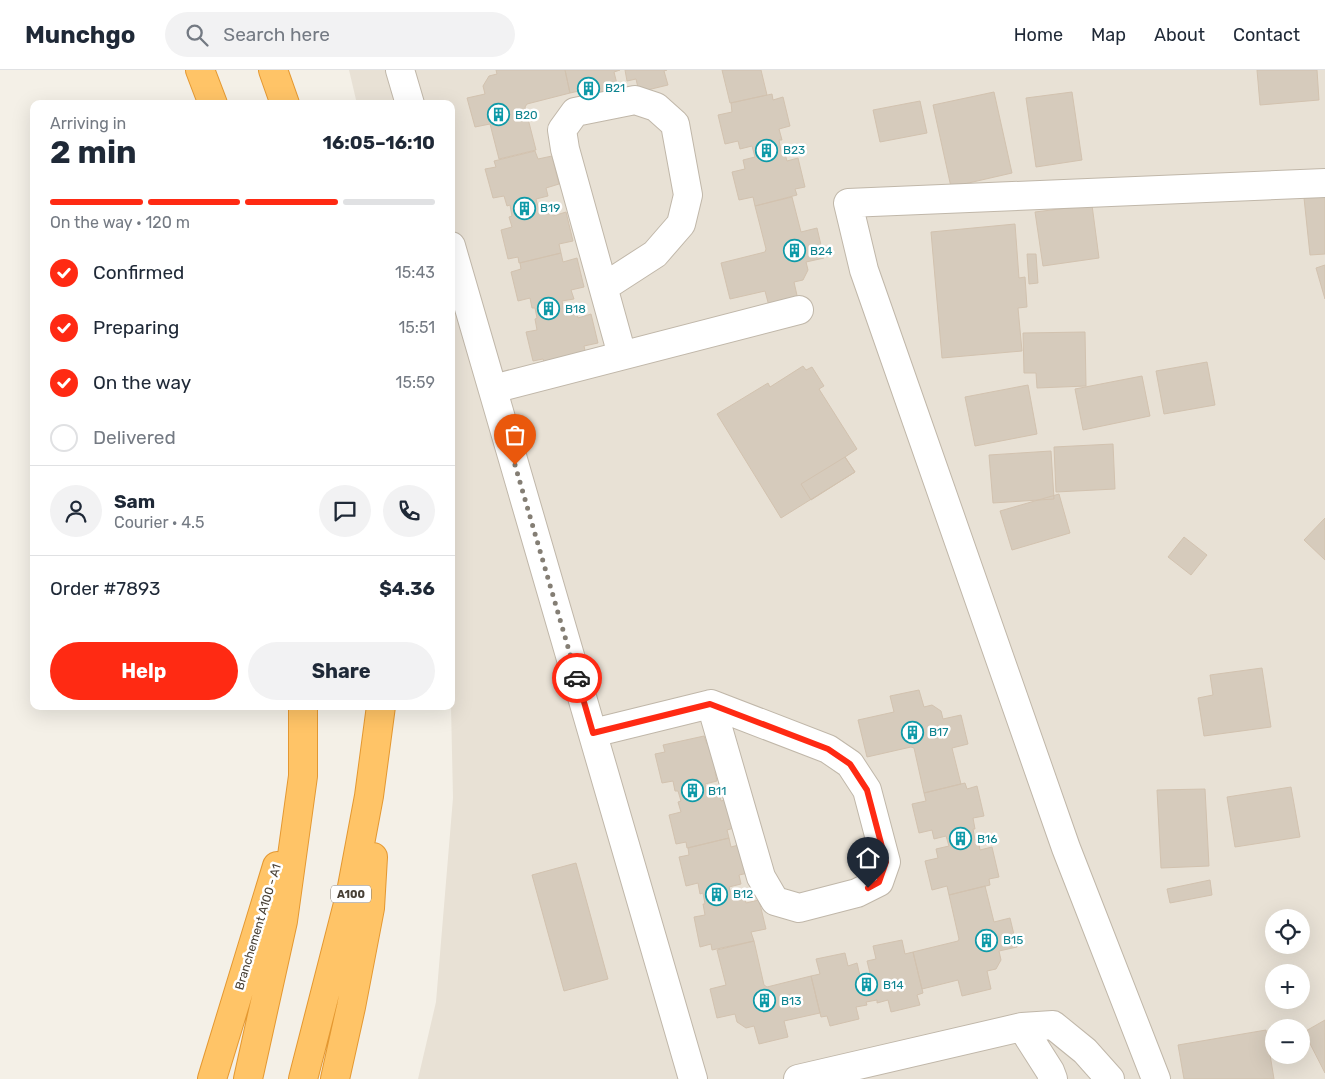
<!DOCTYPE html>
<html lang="en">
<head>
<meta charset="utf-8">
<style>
	body { margin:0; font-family:Rubik,sans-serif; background:#f2f2f3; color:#1f2937; height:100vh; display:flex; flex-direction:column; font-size:19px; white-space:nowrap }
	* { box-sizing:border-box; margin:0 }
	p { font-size:16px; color:#747a83 }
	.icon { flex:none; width:28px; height:28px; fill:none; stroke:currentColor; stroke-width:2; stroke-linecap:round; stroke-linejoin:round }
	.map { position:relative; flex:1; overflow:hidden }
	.panel { position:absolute; left:30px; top:30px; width:425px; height:610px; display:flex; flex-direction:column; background:#fff; border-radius:10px; box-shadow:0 5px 20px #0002 }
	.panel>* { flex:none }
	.buttons { position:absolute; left:1265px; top:839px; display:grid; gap:10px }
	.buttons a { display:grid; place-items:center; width:45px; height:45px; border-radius:50%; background:#fff; box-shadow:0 5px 20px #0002; font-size:25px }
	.pin { position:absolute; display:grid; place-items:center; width:42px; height:42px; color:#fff; margin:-51px -21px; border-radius:50% 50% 50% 0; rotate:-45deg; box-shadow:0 0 5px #0007 }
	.pin .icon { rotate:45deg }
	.courier { position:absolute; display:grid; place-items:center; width:50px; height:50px; margin:-25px; border:4px solid #ff2a13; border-radius:50%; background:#fff; color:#222; box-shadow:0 1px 6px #0007 }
	.overview em { font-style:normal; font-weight:700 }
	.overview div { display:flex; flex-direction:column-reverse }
	.overview { display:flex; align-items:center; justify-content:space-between; height:85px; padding:0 20px }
	h1 { font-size:32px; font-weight:700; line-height:38px }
	.bar { display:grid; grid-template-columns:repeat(4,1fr); gap:8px 5px; align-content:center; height:60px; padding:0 20px }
	.bar i { height:6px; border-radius:4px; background:#e0e1e3 }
	.bar .on { background:#ff2a13 }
	.bar p { grid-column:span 4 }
	.line { display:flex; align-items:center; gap:12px; padding:0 20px; border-top:1px solid #e0e1e3 }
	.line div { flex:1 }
	.round { display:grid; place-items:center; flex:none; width:52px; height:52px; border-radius:26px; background:#f2f2f3 }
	ol { padding:0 20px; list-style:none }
	li { display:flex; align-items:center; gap:15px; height:55px }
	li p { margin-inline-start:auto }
	li .icon { padding:5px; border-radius:50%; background:#ff2a13; color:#fff; stroke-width:4 }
	li:last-child { color:#747a83 }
	li i { width:28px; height:28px; border:2px solid #e0e1e3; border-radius:50% }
	.primary-button { display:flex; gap:10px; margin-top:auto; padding:10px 20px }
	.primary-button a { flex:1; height:58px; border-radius:30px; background:#ff2a13; color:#fff; font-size:20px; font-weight:700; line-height:58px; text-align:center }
	.primary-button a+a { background:#f2f2f3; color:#1f2937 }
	header { display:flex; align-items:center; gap:30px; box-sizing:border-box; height:70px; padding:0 25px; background:#fff; border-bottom:1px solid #e0e1e3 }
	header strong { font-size:24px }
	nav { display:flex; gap:28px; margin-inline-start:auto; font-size:18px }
	.search { width:350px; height:45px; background:#f2f2f3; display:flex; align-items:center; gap:12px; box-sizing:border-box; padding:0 18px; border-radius:28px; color:#747a83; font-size:19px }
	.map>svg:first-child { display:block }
	.residential { fill:#e8e1d5; fill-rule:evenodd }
	.building { fill:#d6cbbc; stroke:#d2c2af }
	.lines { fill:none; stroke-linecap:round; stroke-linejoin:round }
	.minor-casing { stroke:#c0b7a9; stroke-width:30 }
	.highway-casing { stroke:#e49831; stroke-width:30 }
	.minor { stroke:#fff; stroke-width:28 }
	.highway { stroke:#ffc467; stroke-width:28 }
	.done { stroke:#847e74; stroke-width:5; stroke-dasharray:0 9 }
	.route { stroke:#ff2a13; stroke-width:6 }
	.labels { text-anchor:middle; stroke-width:5; stroke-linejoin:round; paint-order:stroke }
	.shield { fill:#fff; stroke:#7f7972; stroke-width:1 }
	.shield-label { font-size:11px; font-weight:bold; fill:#484036 }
	.culture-label { font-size:12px; fill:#0d838f; stroke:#fff; text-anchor:start }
	.street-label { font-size:12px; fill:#484036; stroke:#fff }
</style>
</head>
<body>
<header>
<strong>Munchgo</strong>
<div class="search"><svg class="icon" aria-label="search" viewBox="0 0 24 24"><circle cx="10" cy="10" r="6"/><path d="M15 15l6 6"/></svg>Search here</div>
<nav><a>Home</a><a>Map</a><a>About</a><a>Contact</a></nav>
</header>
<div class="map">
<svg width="1325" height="1009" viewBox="0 0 1325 1009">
	<rect width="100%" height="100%" fill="#f4f0e7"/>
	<path class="residential" d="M349 0H1325V1009H418L436 932 453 728 451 636V34H357ZM1274 848H1301V875H1274ZM1274 902H1301V930H1274ZM1274 958H1301V985H1274Z"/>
	<path class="building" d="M496 0H565L570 23 527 34 525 37 536 80 499 89 490 54 475 57 467 28 485 24 483 16 489 6 497 4Z
		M565 0H620L614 2 617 14 608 16 611 29 583 36 579 21 570 23Z
		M625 0H667L664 1 668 15 639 22 636 9 627 11Z
		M722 0H761L767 25 730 33Z
		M1257 0H1317L1319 30 1260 35Z
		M994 22 1012 103 951 117 933 35Z
		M1072 22 1082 90 1036 97 1026 28Z
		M772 24 773 30 783 27 790 56 779 59 782 70H779L781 81 784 80 787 91 798 88 805 117 795 119 797 125 755 136 753 127 739 130 732 102 745 99 743 90 755 87 752 76 740 79 738 71 725 74 718 45 732 42 731 33Z
		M920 31 927 63 880 72 873 40Z
		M535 81 538 89 552 86 559 114 546 118 548 126 536 129 539 140 551 137 553 146 566 142 573 171 559 174 561 183 519 193 518 187 508 189 501 160 512 157 509 147 512 146 510 135 507 136 504 126 493 128 485 99 496 97 494 91Z
		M1322 121H1325V184L1310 185 1304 128 1322 127Z
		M792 127 801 162 817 158 824 188 806 192 808 200 803 210 794 212 798 230 769 236 765 221 730 229 721 193 765 182 766 179 755 136Z
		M1092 135 1099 188 1043 196 1035 142Z
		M1015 154 1019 208 1025 207 1027 237 1018 238 1022 281 942 288 931 162Z
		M561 183 563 192 577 188 584 217 571 220 574 229 562 231 564 242 576 239 578 248 591 244 598 273 584 276 586 285 545 295 543 289 533 291 526 262 537 260 535 249 537 248 535 238H532L530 228 518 231 511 202 521 199 520 193Z
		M1027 184H1036L1038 213 1029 214Z
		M1325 195V229L1316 198Z
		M1085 262 1086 316 1037 318 1036 303H1024L1023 263Z
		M1207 292 1215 335 1164 344 1156 301Z
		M803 296 806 300 812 297 824 316 819 319 857 379 845 387 855 402 781 448 717 344 768 313 770 317Z
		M1142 306 1150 346 1083 360 1075 319Z
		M1028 315 1037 364 975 376 965 327Z
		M1113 374 1115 419 1056 422 1054 377Z
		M1051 381 1054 429 993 433 989 385Z
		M845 387 855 402 811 430 801 414Z
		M1059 424 1070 463 1012 480 1000 441Z
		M1325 448V490L1304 470Z
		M1184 467 1207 485 1191 505 1168 487Z
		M1262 598 1271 657 1204 666 1198 628 1213 625 1210 605Z
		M919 620 924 637 932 635 941 641 943 649 961 645 968 674 952 678 961 714 924 723 914 678 911 677 867 687 858 650 894 642 890 626Z
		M704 666 707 674 721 671 728 700 715 702 717 711 705 714 707 725 719 722 721 731 734 727 741 756 727 760 729 768 687 778 686 772 676 774 669 745 681 742 678 732 681 731 678 721H675L673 711 662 713 655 684 665 682 663 675Z
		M965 713 967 719 977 716 984 746 973 748 975 759H973L975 770 978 769 980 780 992 777 999 807 989 809 990 815 949 825 947 816 932 820 925 791 938 788 936 779 949 776 946 766 934 769 932 760 919 763 912 734 926 731 924 723Z
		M1291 717 1300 767 1235 777 1227 727Z
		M1205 719 1209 796 1161 798 1157 720Z
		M729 768 731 777 746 773 753 802 739 805 741 814 729 817 732 827 744 825 746 833 759 830 766 859 751 862 754 871 712 880 711 874 700 877 694 847 705 845 703 834H705L703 823 700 824 698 813 686 816 679 787 689 785 688 778Z
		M576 793 608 909 564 921 532 805Z
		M1210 810 1212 825 1170 833 1167 819Z
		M985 816 994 852 1010 848 1017 877 999 881 1001 890 996 899 987 901 991 919 962 926 958 910 922 919 913 882 958 871 959 869 949 825Z
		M902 870 905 884 913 882 923 923 917 925 920 935 891 942 888 930 877 933V930L866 932 867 935 856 937 859 949 830 956 827 946 821 947 811 906 820 904 816 889 845 883 848 896 857 893 860 906 870 903 867 891 876 889 873 876Z
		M754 871 764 915 767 917 811 906 820 943 784 951 788 967 759 974 754 956 746 958 737 952 735 944 717 948 710 919 726 915 717 880Z
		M1325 950V1003L1304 962Z
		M1266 960 1274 1009H1184L1178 975Z"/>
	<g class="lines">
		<defs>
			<path id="minor" d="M400 0 410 34
				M451 176 693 1009
				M604 217 655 184 681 154 688 125 675 54 656 37 635 30 575 42 562 60 565 79 622 285
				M493 319 799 240
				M593 663 711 634 828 679 850 694 867 720 886 792 879 812 857 823 799 838 775 831 761 807 711 634
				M1022 957 1050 1001 1053 1009
				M798 1009 1022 957 1053 955 1085 981 1110 1009
				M1156 1009 1066 778 864 200 848 133 1325 113"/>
			<path id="highway" d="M200 0 213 34
				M273 0 285 34
				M212 1009 277 796
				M248 1009 283 851 303 706V636
				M303 1009 351 822 369 726 381 636
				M335 1009 351 937 370 838 373 787"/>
		</defs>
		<use href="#minor" class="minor-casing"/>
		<use href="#highway" class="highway-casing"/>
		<use href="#minor" class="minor"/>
		<use href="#highway" class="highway"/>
	</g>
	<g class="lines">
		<path class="done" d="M515 395 577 608"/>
		<path class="route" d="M577 608 593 663 710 634 828 679 850 694 867 720 886 792 879 812 868 818"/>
	</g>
	<defs>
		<symbol id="building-ring" viewBox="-11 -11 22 22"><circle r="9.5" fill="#fff" stroke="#0f9aa8" stroke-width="1.5"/><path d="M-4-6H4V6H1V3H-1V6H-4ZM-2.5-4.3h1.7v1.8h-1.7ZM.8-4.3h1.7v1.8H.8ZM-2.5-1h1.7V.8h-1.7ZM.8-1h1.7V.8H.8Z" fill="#0f9aa8"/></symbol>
	</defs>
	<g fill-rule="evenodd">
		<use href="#building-ring" x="576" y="6" width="25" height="25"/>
		<use href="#building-ring" x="486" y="32" width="25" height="25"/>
		<use href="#building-ring" x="754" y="68" width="25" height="25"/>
		<use href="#building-ring" x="512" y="126" width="25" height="25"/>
		<use href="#building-ring" x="782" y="168" width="25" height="25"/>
		<use href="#building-ring" x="536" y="226" width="25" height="25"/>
		<use href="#building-ring" x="900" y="650" width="25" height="25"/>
		<use href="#building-ring" x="680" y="708" width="25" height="25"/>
		<use href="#building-ring" x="948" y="756" width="25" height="25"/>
		<use href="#building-ring" x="704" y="812" width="25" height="25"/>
		<use href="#building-ring" x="974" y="858" width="25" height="25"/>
		<use href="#building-ring" x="854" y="902" width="25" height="25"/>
		<use href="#building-ring" x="752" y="918" width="25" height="25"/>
	</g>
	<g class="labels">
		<rect class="shield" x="331" y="815.5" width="40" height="17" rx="4"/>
		<g class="shield-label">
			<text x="351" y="828">A100</text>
		</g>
		<g class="culture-label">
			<text x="605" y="22">B21</text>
			<text x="515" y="49">B20</text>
			<text x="783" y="84">B23</text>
			<text x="540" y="142">B19</text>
			<text x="810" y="185">B24</text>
			<text x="565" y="243">B18</text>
			<text x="929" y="666">B17</text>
			<text x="708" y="725">B11</text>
			<text x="977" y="773">B16</text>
			<text x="733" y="828">B12</text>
			<text x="1003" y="874">B15</text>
			<text x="883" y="919">B14</text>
			<text x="781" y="935">B13</text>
		</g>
		<g class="street-label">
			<text transform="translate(258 857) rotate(-73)" y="4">Branchement A100 - A1</text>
		</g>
	</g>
</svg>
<div class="buttons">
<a><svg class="icon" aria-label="locate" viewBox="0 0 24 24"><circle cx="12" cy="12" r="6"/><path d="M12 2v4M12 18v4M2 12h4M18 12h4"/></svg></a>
<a>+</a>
<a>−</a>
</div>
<div class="pin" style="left:515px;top:395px;background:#ea580c"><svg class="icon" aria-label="bag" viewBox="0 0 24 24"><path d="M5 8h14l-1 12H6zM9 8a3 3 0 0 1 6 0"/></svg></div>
<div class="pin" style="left:868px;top:818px;background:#1f2937"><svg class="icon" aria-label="home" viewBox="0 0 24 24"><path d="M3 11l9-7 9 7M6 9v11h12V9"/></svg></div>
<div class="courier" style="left:577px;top:608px"><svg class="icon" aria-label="car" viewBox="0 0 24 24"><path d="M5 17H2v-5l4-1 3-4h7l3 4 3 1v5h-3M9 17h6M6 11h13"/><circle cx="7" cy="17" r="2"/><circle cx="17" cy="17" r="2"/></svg></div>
<section class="panel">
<div class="overview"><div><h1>2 min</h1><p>Arriving in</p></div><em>16:05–16:10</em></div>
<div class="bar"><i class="on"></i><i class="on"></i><i class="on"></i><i></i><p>On the way · 120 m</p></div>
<ol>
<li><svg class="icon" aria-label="check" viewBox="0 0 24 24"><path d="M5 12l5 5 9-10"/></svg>Confirmed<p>15:43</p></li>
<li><svg class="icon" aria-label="check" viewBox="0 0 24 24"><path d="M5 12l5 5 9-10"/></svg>Preparing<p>15:51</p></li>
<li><svg class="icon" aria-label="check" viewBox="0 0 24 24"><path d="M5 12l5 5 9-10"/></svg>On the way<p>15:59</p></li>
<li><i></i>Delivered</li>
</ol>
<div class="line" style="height:90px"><a class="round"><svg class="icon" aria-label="person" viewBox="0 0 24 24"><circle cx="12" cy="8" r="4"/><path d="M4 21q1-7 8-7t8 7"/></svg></a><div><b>Sam</b><p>Courier · 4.5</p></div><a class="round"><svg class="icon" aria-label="chat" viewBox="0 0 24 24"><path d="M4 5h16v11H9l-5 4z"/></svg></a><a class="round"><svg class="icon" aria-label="phone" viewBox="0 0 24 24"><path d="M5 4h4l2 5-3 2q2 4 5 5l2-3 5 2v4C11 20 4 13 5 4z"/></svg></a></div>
<div class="line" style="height:65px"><div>Order #7893</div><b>$4.36</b></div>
<div class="primary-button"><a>Help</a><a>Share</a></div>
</section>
</div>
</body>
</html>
